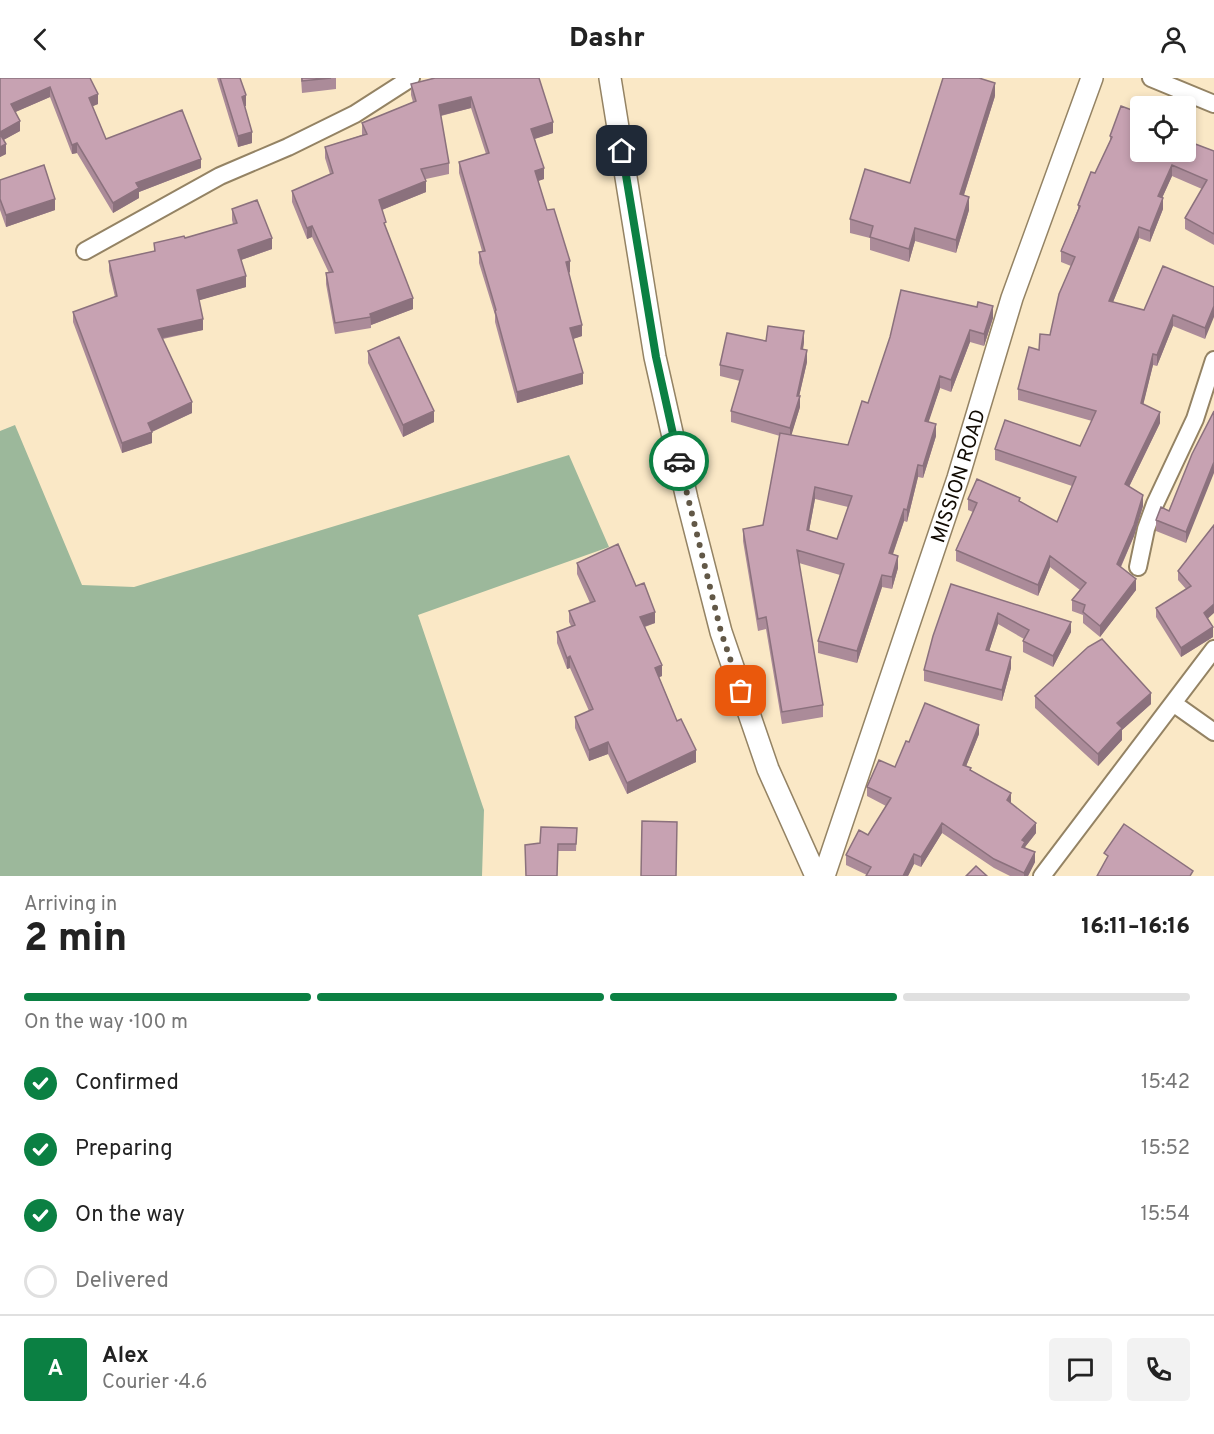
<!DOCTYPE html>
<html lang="en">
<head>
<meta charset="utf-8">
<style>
	body { margin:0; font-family:Overpass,sans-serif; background:#f2f2f2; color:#222; height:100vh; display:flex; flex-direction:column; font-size:22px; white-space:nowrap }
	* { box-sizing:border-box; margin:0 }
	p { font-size:20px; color:#767676 }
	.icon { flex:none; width:33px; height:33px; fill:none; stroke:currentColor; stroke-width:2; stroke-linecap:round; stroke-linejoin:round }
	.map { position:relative; height:798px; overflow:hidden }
	.panel { display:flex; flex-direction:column; background:#fff; flex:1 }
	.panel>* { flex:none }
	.tools { position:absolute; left:1130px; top:18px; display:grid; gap:12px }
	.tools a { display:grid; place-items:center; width:66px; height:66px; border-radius:6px; background:#fff; box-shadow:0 3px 9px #0003; font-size:30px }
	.pin { position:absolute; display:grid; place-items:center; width:51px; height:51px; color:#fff; margin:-26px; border-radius:12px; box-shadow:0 3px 9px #0006 }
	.courier { position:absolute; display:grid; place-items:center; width:60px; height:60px; margin:-30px; border:4px solid #0b8043; border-radius:50%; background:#fff; color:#222; box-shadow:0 2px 8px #0007 }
	.summary em { font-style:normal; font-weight:800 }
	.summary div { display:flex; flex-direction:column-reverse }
	.summary { display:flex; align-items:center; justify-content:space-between; height:102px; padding:0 24px }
	h1 { font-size:39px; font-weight:800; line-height:45px }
	.bar { display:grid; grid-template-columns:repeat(4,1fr); gap:9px 6px; align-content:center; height:72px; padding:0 24px }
	.bar i { height:8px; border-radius:4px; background:#e0e0e0 }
	.bar .on { background:#0b8043 }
	.bar p { grid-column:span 4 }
	.line { display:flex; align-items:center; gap:15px; padding:0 24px; border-top:2px solid #e0e0e0 }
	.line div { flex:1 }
	.round { display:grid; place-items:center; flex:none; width:63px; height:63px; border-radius:6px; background:#f2f2f2 }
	ol { padding:0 24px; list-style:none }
	li { display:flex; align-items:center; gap:18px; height:66px }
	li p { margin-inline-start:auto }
	li .icon { padding:6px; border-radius:50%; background:#0b8043; color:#fff; stroke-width:4 }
	li:last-child { color:#767676 }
	li i { width:33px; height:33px; border:3px solid #e0e0e0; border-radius:50% }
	header { display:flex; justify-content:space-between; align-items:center; height:78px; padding:0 24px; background:#fff; font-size:27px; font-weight:800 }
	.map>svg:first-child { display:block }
	.forest { fill:#9cb89b }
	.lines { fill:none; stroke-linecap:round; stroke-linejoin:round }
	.minor-casing { stroke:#948364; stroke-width:20 }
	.tertiary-casing { stroke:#948364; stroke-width:24 }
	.minor { stroke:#fff; stroke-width:16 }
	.tertiary { stroke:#fff; stroke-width:21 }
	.wall { fill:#ab8b99; fill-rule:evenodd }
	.shaded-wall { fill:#8b717d }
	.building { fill:#c7a2b2; stroke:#8b717d; stroke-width:1.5; fill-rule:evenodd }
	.done { stroke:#625847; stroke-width:6; stroke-dasharray:0 10.8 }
	.route { stroke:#0b8043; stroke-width:8 }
	.labels { text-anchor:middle; stroke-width:4.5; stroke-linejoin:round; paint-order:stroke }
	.street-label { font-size:20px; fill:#100a02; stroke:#fef7e9 }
</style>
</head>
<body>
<header><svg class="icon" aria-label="back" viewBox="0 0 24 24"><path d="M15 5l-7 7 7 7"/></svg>Dashr<svg class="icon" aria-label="person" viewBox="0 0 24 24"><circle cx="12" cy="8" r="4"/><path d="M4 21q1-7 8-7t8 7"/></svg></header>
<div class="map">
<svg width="1214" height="798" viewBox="0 0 1214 798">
	<rect width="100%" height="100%" fill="#fae8c6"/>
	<path class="forest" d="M15 347 82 507 134 509 569 377 609 469 418 537 484 732 482 798H0V353Z"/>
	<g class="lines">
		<defs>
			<path id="minor" d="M1151 0 1214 26
				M85 173 220 98 288 69 355 36 411 0
				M1138 489 1146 451 1155 426 1195 341 1214 282
				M1173 625 1214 654
				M1042 798 1214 571"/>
			<g id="tertiary">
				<path d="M610 0 655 279 687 421 721 554 768 691 816 798"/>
				<path id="s1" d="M824 798 958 400 1012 220 1092 0"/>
			</g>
		</defs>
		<use href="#minor" class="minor-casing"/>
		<use href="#tertiary" class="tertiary-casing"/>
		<use href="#minor" class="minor"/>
		<use href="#tertiary" class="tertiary"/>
	</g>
	<path class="wall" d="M0 0H90L98 26 92 28 106 61 201 90 139 114V120L113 135 77 75 72 76 50 19 15 34 20 53 3 62 6 76 0 79Z
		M217 0H240L246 28H245L252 65 238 69Z
		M301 0H336V11L302 15Z
		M435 0 553 55 535 61 544 101 538 103 547 132 570 194 569 195 582 258 573 261 583 306 517 325 495 244V237L479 185V174L482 173 459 95V84L486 76 471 30 441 38 449 85V96L426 101V114L382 132 386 151 413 231 371 247V250L335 256 326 206V195H329L312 159 307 161 292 124V113L330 96 325 80V69L362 57V45L413 24 411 17V6Z
		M995 18 964 117 969 132 956 175 915 163 909 184 870 172V160L850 155V141L910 105Z
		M1110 58 1193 65 1214 73V167L1185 151V140L1202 111 1172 98 1162 120 1163 131 1150 164 1139 160 1113 224 1144 232 1214 209 1205 261 1173 248 1157 288 1153 287 1143 326 1160 345 1129 409 1143 428 1134 458 1121 489 1136 512 1100 559 1083 545V537L1072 533V522L1080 512 1050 489 1038 518 956 483V472L973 434 968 432V421L1020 424 1057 444 1072 408 995 382V371L1080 368 1092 343 1018 322V311L1039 272 1050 257 1071 188 1061 184V173L1078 131V127L1095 95 1110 63Z
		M0 102 55 132 6 149 0 132Z
		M232 131 272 171 241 182 246 209 199 222 203 252 163 261 192 335 152 354V365L122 375 73 244V234L115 219 109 193V183L154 173V165L185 160 233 146 232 142Z
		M993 240 984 268 970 264 951 314 940 310 928 344 936 358 923 400 918 399 907 444 904 443 893 476 898 490 892 511 882 509 857 585 818 575V563L840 497 799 485 823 627V639L782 646 766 551 758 553 743 463V451L763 447 780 358 731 344V333L740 303 720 298V287L766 263 804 264 803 272 807 284 799 318 800 329 791 357 848 367 868 325 890 259ZM815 421 848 429 837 461 809 453Z
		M368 273 434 344 403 359 368 285Z
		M1214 333 1186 465 1156 453V442L1169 433Z
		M1214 447 1208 540 1213 559 1181 579 1156 539V530L1186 511 1178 502V493Z
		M577 485 636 508 655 545 645 549 662 598 659 599 677 643 696 684 627 716 608 676 589 683 575 650V639L589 633 570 590 567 591 557 565V554L571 548 569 544V533L590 525 577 496Z
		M951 506 1071 554 1053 589 1023 574V563L1024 561 998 546 989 573 1011 590 1002 623 924 603V592Z
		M1035 618 1151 626 1122 652V662L1098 688 1035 630Z
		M979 656 966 688 971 693 1011 724V725L1036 755 1025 769 1035 784 1028 798H1010L994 790 942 755 921 789 914 786 908 798H866L867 797 846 787V777L868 757 886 728 867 718V709L895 689 909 664Z
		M577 750 576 773H558L540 765Z"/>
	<path class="shaded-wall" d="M995 5V18L960 129V116Z
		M50 9V19L11 36V26Z
		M98 16V26L89 30V20Z
		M246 17V28L242 29V19Z
		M471 19V30L439 38V27Z
		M20 43V53L0 64V54Z
		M553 44V55L531 62V51Z
		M252 54V65L238 69V58Z
		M1193 55V66L1190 64Z
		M77 65V75L72 76V67Z
		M6 66V76L0 79V69Z
		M201 81V90L139 114V120L113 135V125L136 105Z
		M1172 87V98L1158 129V118Z
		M544 90V101L535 104V93Z
		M426 103V114L379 133V122Z
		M969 119V132L956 175V162Z
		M1163 120V131L1150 164V153Z
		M55 121V132L6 149V137Z
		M312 148V159L307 161V150Z
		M1139 149V160L1109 234V223Z
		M915 150V163L909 184V171Z
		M272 160V171L238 183V172Z
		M570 183V194L566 195V184Z
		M246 198V209L197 223V212Z
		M413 220V231L371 247 370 236Z
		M993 228V240L984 268V256Z
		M1214 228V239L1205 261V250Z
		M1173 237V248L1157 288V277Z
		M203 241V252L158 261V251Z
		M582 247V258L570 262V250Z
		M970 252V264L951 314V302Z
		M804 253V264L801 282V271Z
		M807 272V284L799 319 800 318V329L790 362V350Z
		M1153 276V287L1141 336V325Z
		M583 295V306L517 325V314Z
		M940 298V310L925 355V343Z
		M192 324V335L149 355 152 354V365L122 375V365L148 345Z
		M434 333V344L403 359V347Z
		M1160 334V345L1125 417V406Z
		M936 346V358L923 400V388Z
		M1214 384V395L1186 465V454Z
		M918 387V399L907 444V432Z
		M815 409V421L807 464V452Z
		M1143 417V428L1134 458 1117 497V486Z
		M904 431V443L889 487V475Z
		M898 478V490L892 511V499Z
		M1050 478V489L1038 518V507Z
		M882 497V509L857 585V573Z
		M1136 501V512L1100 559V548Z
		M1214 526V535L1204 544V535Z
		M655 534V545L640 550V539Z
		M998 535V546L986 583V572Z
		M1071 544V554L1053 589V578Z
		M1213 549V559L1181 579V570Z
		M570 578V590L567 591V580Z
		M1011 579V590L1002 623V612Z
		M662 587V598L655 601V590Z
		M1151 615V626L1122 652V662L1098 688V676L1117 645Z
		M979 647V656L963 696V687Z
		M608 664V676L589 683V672Z
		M696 672V684L627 716V705Z
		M1011 715V724L1007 732V722Z
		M942 745V755L921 789V779Z
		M1036 745V755L1025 769V774L1022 769V762Z
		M1035 774V784L1028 798H1024V795Z
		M914 776V786L908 798H903Z"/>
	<path class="building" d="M0 0H90L98 16 89 20 106 61 182 32 201 81 136 105 139 110 113 125 77 65 72 67 50 9 11 26 20 43 0 54Z
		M220 0H240L246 17 242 19 252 54 238 58Z
		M302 0H331L302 3Z
		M435 0H539L553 44 531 51 544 90 535 93 547 132 554 131 570 183 566 184 582 247 570 250 583 295 517 314 495 233 496 232 479 174 485 173 459 84 489 75 471 19 439 27 449 85 421 91 426 103 379 122 386 144 384 145 413 220 370 236 371 239 335 245 326 195 333 194 312 148 307 150 292 113 333 95 325 69 367 56 362 45 416 23 411 6Z
		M943 0H979L995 5 960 116 969 119 956 162 915 150 909 171 870 159 873 148 850 141 865 91 910 105Z
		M1121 28 1140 35V74H1185V52L1193 55 1190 64 1214 73V156L1185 140 1207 102 1172 87 1158 118 1163 120 1150 153 1139 149 1109 223 1144 232 1163 188 1214 209V228L1205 250 1173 237 1157 277 1153 276 1141 325 1160 334 1125 406 1143 417 1134 447 1117 486 1136 501 1100 548 1083 534 1085 527 1072 522 1086 505 1050 478 1038 507 956 472 977 425 968 421 977 401 1020 420 1019 423 1057 444 1076 399 995 371 1005 342 1080 368 1096 333 1018 311 1029 269 1039 272 1040 256 1050 257 1059 216 1075 179 1061 173 1080 128 1078 127 1091 94 1095 95 1112 59 1110 58Z
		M0 56 6 66 0 69Z
		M44 87 55 121 6 137 0 121V102Z
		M257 122 272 160 238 172 246 198 197 212 203 241 158 251 192 324 148 345 152 354 122 365 73 234 117 218 109 183 155 173 154 165 184 158 185 160 237 145 232 131Z
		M901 212 977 229 978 224 993 228 984 256 970 252 951 302 940 298 925 343 936 346 923 388 918 387 907 432 904 431 889 475 898 478 892 499 882 497 857 573 818 563 844 486 797 472 823 627 782 634 766 539 758 541 743 451 763 447 780 355 848 367 862 323 868 325 890 259ZM815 409 852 418 837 461 807 452Z
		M768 248 804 253 801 271 807 272 797 318H800L790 350 731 333 743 292 720 287 727 255 766 263Z
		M399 259 434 333 403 347 368 273Z
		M1214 333V384L1186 454 1156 442 1161 429 1169 433 1192 376Z
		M1214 447V526L1204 535 1213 549 1181 570 1156 530 1191 508 1178 493Z
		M618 466 636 508 644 505 655 534 640 539 662 587 655 590 677 643 681 641 696 672 627 705 608 664 589 672 575 639 593 631 570 578 567 580 557 554 575 547 569 533 595 523 577 485Z
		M951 506 1071 544 1053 578 1023 563 1029 552 998 535 986 572 1011 579 1002 612 924 592 933 558Z
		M1102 561 1151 615 1117 645 1122 650 1098 676 1035 618 1088 569Z
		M925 625 979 647 963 687 971 690 970 692 1011 715 1007 722 1036 745 1022 762 1025 764 1022 769 1035 774 1024 795 994 781 942 745 921 779 914 776 903 798H866L871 789 846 777 859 752 868 757 891 720 867 709 879 682 895 689 906 663 909 664Z
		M642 743 677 744 676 798H641Z
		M1124 746 1193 793 1190 798H1097L1108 778 1104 775Z
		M541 749 577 750 576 766H558L557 798H526L525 767 540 765Z
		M976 788 987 798H966Z"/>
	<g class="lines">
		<path class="done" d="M679 383 721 554 741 613"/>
		<path class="route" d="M622 73 656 279 679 383"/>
	</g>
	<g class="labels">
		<g class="street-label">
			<text dy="7" stroke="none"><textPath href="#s1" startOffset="422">MISSION ROAD</textPath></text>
		</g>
	</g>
</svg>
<div class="tools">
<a><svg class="icon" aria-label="locate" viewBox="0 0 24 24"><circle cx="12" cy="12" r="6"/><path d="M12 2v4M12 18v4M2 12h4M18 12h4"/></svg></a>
</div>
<div class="pin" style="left:741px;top:613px;background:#ea580c"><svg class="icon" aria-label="bag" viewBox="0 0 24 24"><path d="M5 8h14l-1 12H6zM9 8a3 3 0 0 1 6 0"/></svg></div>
<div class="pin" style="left:622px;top:73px;background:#1f2937"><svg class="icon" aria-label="home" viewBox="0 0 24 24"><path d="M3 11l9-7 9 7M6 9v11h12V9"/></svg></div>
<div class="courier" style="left:679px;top:383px"><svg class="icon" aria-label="car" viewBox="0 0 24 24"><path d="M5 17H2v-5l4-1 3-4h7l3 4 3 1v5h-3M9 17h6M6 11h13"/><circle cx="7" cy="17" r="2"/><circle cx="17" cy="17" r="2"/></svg></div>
</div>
<section class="panel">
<div class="summary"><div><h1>2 min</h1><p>Arriving in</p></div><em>16:11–16:16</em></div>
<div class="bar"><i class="on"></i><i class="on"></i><i class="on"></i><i></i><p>On the way · 100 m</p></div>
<ol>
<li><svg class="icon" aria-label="check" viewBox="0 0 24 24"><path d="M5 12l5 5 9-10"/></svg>Confirmed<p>15:42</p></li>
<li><svg class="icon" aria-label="check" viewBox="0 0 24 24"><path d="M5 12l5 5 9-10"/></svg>Preparing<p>15:52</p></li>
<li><svg class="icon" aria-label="check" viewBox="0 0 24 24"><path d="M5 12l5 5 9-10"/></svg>On the way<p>15:54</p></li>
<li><i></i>Delivered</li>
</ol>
<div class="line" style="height:108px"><b class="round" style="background:#0b8043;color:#fff">A</b><div><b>Alex</b><p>Courier · 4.6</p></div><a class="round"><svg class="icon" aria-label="chat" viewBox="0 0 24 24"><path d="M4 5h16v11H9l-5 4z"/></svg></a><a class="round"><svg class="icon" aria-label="phone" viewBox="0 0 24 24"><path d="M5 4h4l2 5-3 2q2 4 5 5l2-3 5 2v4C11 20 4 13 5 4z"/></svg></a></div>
</section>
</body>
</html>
